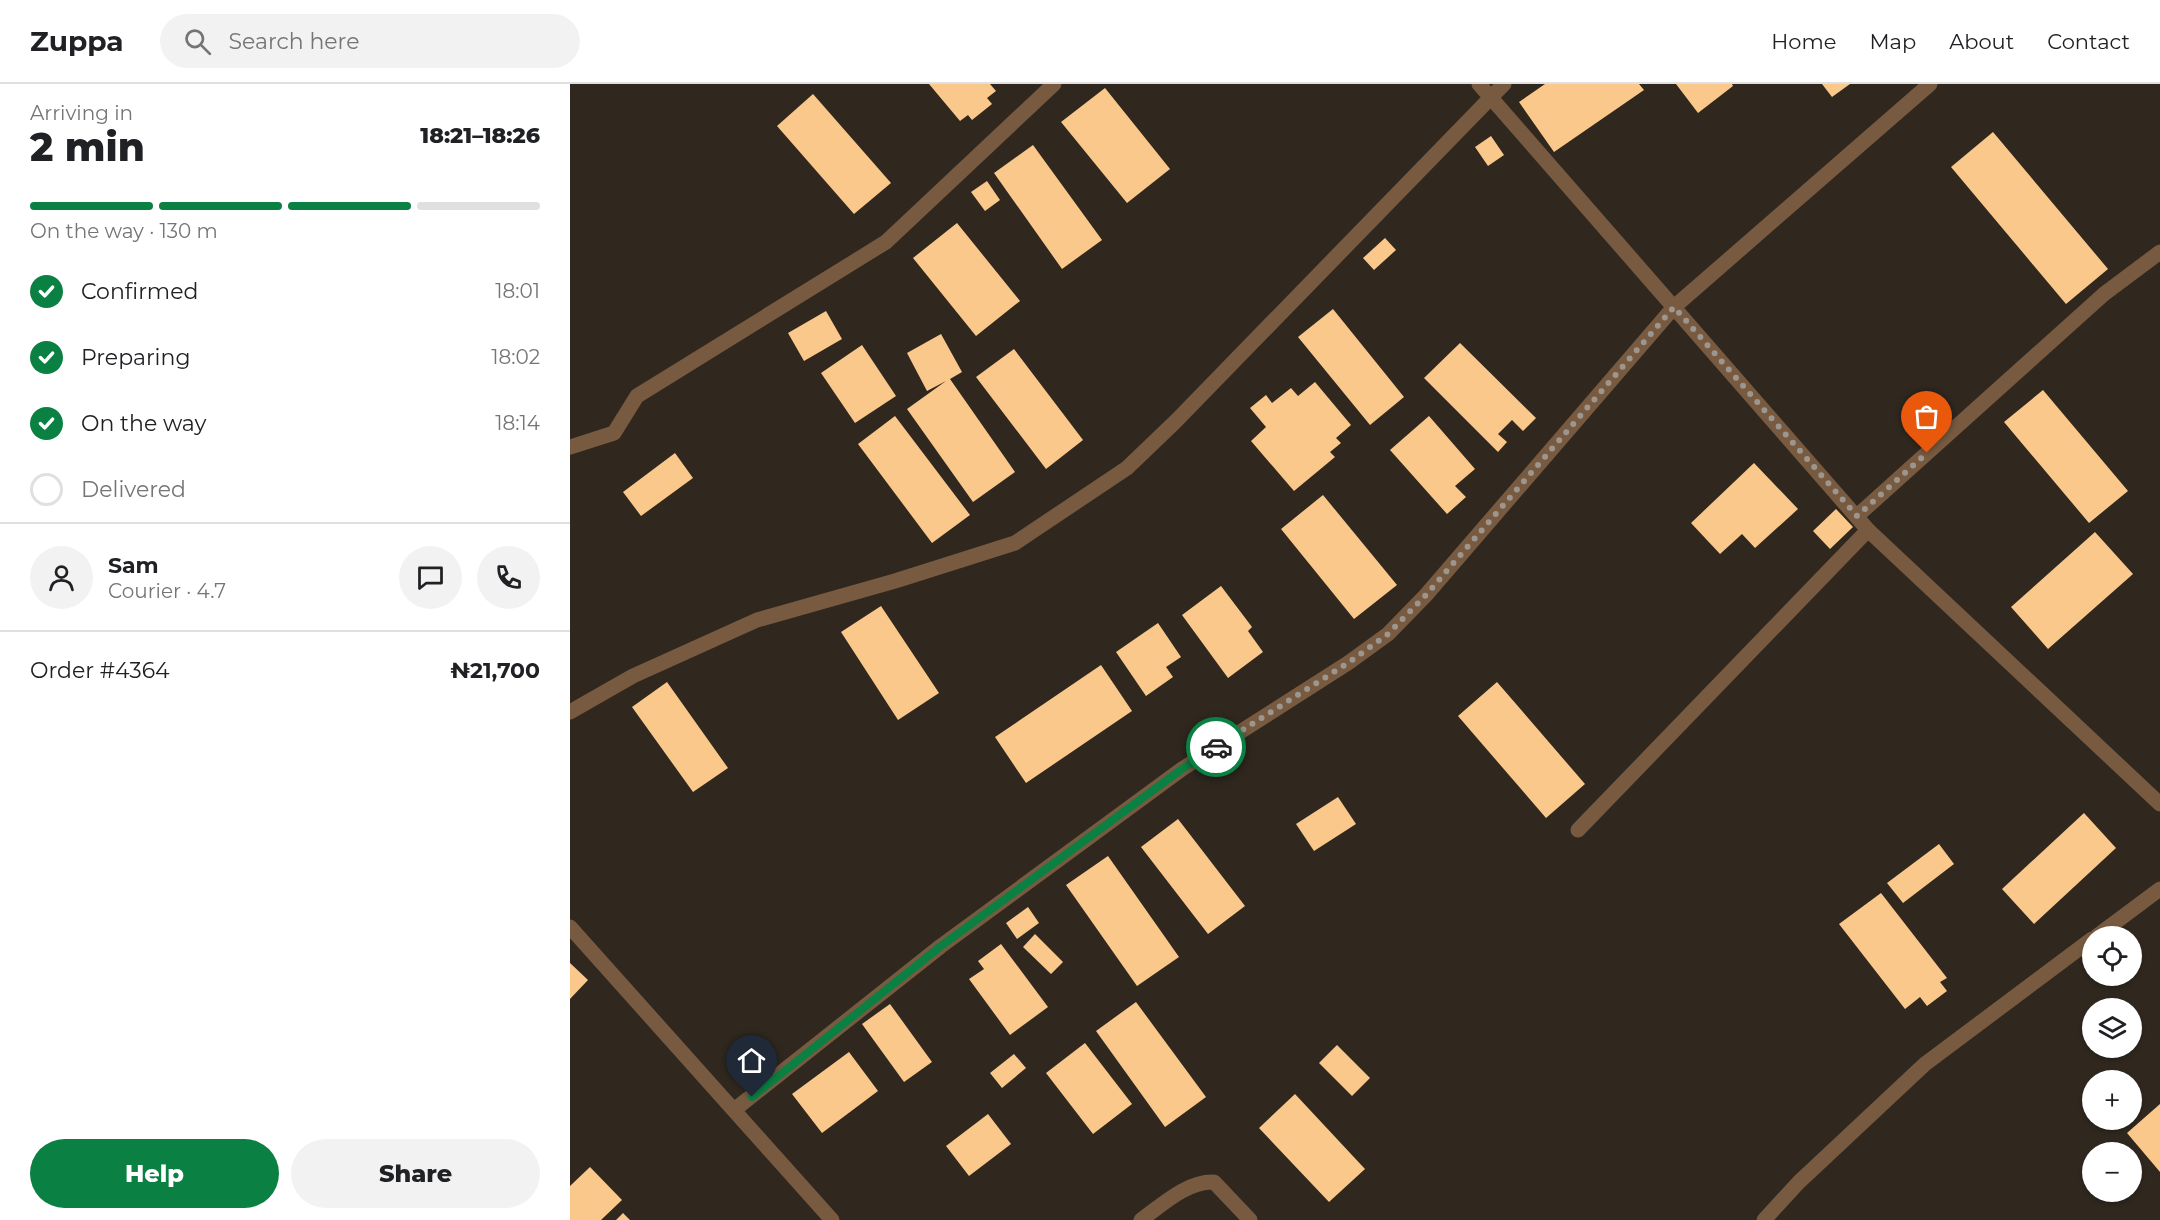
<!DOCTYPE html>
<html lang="en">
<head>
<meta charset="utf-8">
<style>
	body { margin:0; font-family:Montserrat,sans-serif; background:#f2f2f2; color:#202124; height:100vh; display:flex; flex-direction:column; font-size:22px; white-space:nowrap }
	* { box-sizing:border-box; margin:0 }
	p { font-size:20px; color:#757577 }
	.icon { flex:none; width:33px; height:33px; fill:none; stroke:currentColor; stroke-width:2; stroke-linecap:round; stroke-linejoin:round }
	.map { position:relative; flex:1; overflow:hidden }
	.panel { display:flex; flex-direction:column; background:#fff; width:570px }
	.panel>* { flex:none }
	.controls { position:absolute; left:1512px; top:842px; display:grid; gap:12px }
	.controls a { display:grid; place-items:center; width:60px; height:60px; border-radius:50%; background:#fff; box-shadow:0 2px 4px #0004; font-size:30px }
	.pin { position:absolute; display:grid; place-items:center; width:51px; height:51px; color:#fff; margin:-62px -26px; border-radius:50% 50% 50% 0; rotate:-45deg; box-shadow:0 0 6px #0007 }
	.pin .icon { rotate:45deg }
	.courier { position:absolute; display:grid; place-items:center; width:60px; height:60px; margin:-30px; border:4px solid #0b8043; border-radius:50%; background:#fff; color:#222; box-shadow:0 2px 8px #0007 }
	.summary em { font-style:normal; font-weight:800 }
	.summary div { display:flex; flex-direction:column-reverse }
	.summary { display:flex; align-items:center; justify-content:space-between; height:102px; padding:0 30px }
	h1 { font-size:39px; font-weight:800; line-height:45px }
	.bar { display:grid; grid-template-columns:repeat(4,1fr); gap:9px 6px; align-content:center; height:72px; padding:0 30px }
	.bar i { height:8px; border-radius:4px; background:#e0e0e0 }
	.bar .current { background:#0b8043 }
	.bar p { grid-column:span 4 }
	.line { display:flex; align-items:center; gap:15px; padding:0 30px; border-top:2px solid #e0e0e0 }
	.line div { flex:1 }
	.round { display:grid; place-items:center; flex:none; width:63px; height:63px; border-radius:32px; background:#f2f2f2 }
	ol { padding:0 30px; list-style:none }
	li { display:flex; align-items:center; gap:18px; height:66px }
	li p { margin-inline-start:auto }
	li .icon { padding:6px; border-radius:50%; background:#0b8043; color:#fff; stroke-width:4 }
	li:last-child { color:#757577 }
	li i { width:33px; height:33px; border:3px solid #e0e0e0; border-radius:50% }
	.cta { display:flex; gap:12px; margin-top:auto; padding:12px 30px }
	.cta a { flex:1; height:69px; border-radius:36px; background:#0b8043; color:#fff; font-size:24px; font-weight:800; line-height:69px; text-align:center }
	.cta a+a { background:#f2f2f2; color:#202124 }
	header { display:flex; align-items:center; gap:36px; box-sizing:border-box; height:84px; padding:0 30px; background:#fff; border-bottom:2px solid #e0e0e0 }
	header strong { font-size:28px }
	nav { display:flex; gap:33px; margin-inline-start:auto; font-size:21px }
	.search { width:420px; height:54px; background:#f2f2f2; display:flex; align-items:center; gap:15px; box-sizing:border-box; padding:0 21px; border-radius:33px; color:#757577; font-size:22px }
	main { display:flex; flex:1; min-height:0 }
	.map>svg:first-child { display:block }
	.building { fill:#fac88b }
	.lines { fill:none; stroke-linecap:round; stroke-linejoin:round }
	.service { stroke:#775a40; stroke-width:15 }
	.minor { stroke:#775a40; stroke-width:15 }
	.done { stroke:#9c968f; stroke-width:6; stroke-dasharray:0 10.8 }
	.route { stroke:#0b8043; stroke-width:8 }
</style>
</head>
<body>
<header>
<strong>Zuppa</strong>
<div class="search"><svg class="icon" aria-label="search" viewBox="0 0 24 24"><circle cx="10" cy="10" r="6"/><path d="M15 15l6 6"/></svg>Search here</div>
<nav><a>Home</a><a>Map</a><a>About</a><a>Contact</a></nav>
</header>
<main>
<section class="panel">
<div class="summary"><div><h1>2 min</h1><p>Arriving in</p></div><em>18:21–18:26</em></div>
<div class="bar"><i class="current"></i><i class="current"></i><i class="current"></i><i></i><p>On the way · 130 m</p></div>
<ol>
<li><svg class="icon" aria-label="check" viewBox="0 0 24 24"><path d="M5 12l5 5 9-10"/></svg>Confirmed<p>18:01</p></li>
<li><svg class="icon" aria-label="check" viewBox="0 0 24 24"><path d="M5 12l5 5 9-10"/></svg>Preparing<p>18:02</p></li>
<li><svg class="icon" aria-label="check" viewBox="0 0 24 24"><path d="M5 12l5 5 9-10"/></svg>On the way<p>18:14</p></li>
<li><i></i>Delivered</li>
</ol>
<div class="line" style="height:108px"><a class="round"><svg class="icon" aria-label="person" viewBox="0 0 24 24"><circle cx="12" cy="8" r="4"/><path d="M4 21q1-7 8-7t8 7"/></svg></a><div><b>Sam</b><p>Courier · 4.7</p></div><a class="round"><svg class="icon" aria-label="chat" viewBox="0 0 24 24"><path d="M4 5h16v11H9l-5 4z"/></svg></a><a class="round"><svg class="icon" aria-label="phone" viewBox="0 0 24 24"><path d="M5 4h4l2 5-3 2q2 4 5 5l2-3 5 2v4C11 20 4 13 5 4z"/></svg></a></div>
<div class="line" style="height:78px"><div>Order #4364</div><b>₦21,700</b></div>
<div class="cta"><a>Help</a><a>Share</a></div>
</section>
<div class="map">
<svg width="1590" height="1136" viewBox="0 0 1590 1136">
	<rect width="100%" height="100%" fill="#30281f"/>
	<path class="building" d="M359 0H420L426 7 417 14 422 20 402 36 398 31 390 37Z
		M975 0H1069L1074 6 984 68 949 18Z
		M1106 0H1162L1163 2 1128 29Z
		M1252 0H1280L1262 13Z
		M535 4 600 85 557 119 491 38Z
		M243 10 321 99 284 130 207 42Z
		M1423 48 1538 185 1496 220 1381 83Z
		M921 52 934 71 918 82 905 63Z
		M463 61 532 156 492 185 424 89Z
		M417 97 430 116 415 127 401 108Z
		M387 139 450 217 406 252 343 174Z
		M815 154 826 166 804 186 793 174Z
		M763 225 834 313 800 341 728 253Z
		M256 227 272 255 234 277 218 249Z
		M371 250 392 288 380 295 445 388 403 418 337 325 376 297 357 307 337 269Z
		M890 259 966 334 953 347 942 336 928 350 937 358 928 368 854 294Z
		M292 261 326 312 285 339 251 289Z
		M444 265 513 356 476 385 406 293Z
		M745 298 781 341 766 354 771 359 760 368 765 373 724 407 681 357 696 343 680 324 696 311 702 319 721 304 728 312Z
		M1473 306 1558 407 1519 439 1434 338Z
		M325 332 400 431 362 459 288 360Z
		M859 332 905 385 885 402 896 413 877 430 820 366Z
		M105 369 123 394 71 432 53 408Z
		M1184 379 1228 425 1185 464 1172 450 1150 470 1121 439Z
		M753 411 827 501 784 535 711 445Z
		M1266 425 1283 443 1260 465 1243 447Z
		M1525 448 1563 490 1478 565 1441 523Z
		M651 502 682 543 678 547 693 568 658 594 612 531Z
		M311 522 369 609 328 636 271 548Z
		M588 539 611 573 596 583 603 593 576 612 546 568Z
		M531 581 562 627 456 699 425 653Z
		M97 598 158 684 123 708 62 623Z
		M927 598 1015 700 976 734 888 632Z
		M768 713 786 740 744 767 726 740Z
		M1514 729 1546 764 1464 840 1432 805Z
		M608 735 675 822 638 850 571 763Z
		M1369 760 1384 780 1333 819 1317 799Z
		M538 772 609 873 567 902 496 801Z
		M1311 809 1377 894 1370 898 1377 907 1357 922 1350 913 1335 925 1269 840Z
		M458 823 469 839 447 855 436 839Z
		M465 850 493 878 481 890 453 863Z
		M431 860 478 923 440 951 399 895 414 885 408 877Z
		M0 879 18 896 0 915Z
		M566 918 636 1013 595 1043 526 947Z
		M320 920 362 978 334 998 292 940Z
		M515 959 562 1020 523 1050 476 989Z
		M767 961 800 994 782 1012 749 979Z
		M279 968 308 1007 252 1049 222 1010Z
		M444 970 456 984 432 1004 420 989Z
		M725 1010 795 1085 759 1118 689 1044Z
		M1590 1020V1088L1557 1049Z
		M418 1030 441 1060 399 1092 376 1062Z
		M20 1083 52 1116 31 1136H0V1102Z
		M53 1129 60 1136H46Z"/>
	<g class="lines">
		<path class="service" d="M1008 746 1298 446"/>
		<path class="minor" d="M909 0 1298 446 1590 720
			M0 363 44 349 67 312 316 158 484 0
			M1287 432 1534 210 1590 168
			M0 628 63 592 187 536 325 497 445 459 557 384 606 337 934 0
			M0 843 262 1136
			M1527 852 1590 805
			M164 1026 371 862 612 685 778 579 818 550 856 511 1104 223 1360 0
			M571 1136C592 1121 617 1097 644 1098L680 1136
			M1194 1136 1229 1098 1355 980 1522 855"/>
	</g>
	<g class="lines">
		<path class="done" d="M646 663 778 579 818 550 856 511 1104 223 1287 432 1357 369"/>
		<path class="route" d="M182 1013 371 862 612 685 646 663"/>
	</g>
</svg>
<div class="controls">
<a><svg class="icon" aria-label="locate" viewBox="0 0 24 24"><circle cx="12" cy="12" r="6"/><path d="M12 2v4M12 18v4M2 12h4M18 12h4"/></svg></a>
<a><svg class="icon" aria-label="layers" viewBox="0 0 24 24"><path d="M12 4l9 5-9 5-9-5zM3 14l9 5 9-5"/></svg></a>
<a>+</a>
<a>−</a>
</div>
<div class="pin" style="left:1357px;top:369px;background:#ea580c"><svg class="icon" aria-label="bag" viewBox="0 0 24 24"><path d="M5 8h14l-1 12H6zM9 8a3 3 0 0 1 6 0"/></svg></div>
<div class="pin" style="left:182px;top:1013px;background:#1f2937"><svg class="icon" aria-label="home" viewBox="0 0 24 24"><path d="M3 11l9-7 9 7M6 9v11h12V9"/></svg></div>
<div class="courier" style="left:646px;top:663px"><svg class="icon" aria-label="car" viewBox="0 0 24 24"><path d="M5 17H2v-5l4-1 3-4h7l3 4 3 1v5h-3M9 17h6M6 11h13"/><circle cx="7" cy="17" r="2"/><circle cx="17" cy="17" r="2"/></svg></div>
</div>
</main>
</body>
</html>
